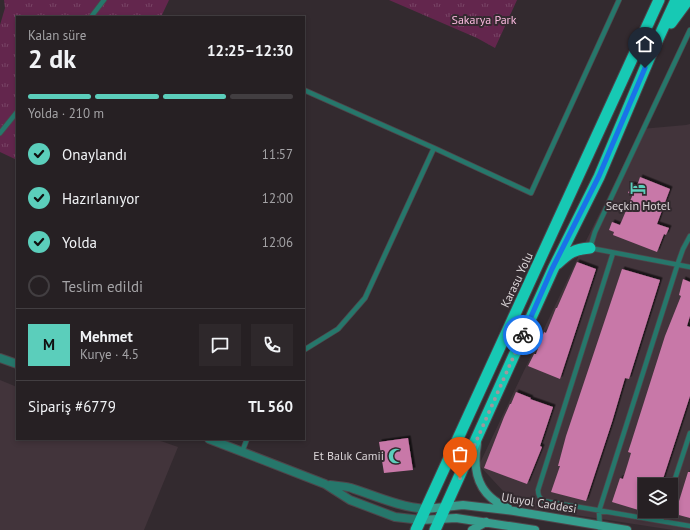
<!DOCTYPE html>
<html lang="tr">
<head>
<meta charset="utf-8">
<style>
	body { margin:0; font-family:"PT Sans",sans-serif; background:#2e282b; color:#f1f3f6; height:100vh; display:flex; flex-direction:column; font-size:15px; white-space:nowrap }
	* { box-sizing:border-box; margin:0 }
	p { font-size:13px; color:#a4a3a6 }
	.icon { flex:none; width:22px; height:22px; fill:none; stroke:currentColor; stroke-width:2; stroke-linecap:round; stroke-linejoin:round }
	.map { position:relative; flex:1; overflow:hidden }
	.sheet { position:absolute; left:16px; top:16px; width:289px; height:424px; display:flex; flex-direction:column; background:#262023; border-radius:0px; box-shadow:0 2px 6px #0003,0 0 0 1px #423e41 }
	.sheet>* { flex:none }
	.buttons { position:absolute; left:638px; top:478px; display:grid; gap:8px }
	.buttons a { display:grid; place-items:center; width:40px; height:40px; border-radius:0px; background:#262023; box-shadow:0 2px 6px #0003,0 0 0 1px #423e41; font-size:20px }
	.pin { position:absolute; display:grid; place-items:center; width:34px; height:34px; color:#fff; margin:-41px -17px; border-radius:50% 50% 50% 0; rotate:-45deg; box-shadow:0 0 4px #0007 }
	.pin .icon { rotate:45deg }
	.courier { position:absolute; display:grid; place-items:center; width:40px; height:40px; margin:-20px; border:3px solid #1a73e8; border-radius:50%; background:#fff; color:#222; box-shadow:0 1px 5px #0007 }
	.overview em { font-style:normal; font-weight:600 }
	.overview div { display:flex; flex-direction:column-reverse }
	.overview { display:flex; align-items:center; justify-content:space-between; height:68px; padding:0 12px }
	h1 { font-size:26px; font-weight:600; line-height:30px }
	.bar { display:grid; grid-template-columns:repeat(4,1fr); gap:6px 4px; align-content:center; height:48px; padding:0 12px }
	.bar i { height:5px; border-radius:3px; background:#423e41 }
	.bar .current { background:#5bcebb }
	.bar p { grid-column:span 4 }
	.line { display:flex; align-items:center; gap:10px; padding:0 12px; border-top:1px solid #423e41 }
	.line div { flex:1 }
	.round { display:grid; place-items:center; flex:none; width:42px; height:42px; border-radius:0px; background:#2e282b }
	ol { padding:0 12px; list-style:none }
	li { display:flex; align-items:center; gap:12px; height:44px }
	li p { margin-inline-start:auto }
	li .icon { padding:4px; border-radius:50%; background:#5bcebb; color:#111; stroke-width:4 }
	li:last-child { color:#a4a3a6 }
	li i { width:22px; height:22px; border:2px solid #423e41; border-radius:50% }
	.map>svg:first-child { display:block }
	.built { fill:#42343b; fill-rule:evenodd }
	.park { fill:url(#park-tufts) }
	.building { fill:#c878a8; filter:url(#shadow) }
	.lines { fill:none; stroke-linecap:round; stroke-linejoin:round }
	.service-casing { stroke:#4e454a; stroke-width:6 }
	.tertiary-casing { stroke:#4e454a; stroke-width:10 }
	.secondary-casing { stroke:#4e454a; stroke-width:10 }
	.trunk-casing { stroke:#4e454a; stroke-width:13 }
	.service { stroke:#26776b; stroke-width:4.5 }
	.tertiary { stroke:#26776b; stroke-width:8 }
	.secondary { stroke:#369d8d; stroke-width:8 }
	.trunk { stroke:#17c9b4; stroke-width:11 }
	.done { stroke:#a0989c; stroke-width:4; stroke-dasharray:0 7.2 }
	.route { stroke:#1a73e8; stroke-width:5 }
	.labels { text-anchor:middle; stroke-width:4; stroke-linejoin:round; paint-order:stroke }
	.park-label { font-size:12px; fill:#fbbadf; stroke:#332a2f }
	.poi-label { font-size:12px; fill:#dad4d7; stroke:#332a2f }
	.street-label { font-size:12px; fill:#dad4d7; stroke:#332a2f }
</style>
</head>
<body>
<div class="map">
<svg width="690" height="530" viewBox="0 0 690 530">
	<defs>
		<pattern id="park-tufts" width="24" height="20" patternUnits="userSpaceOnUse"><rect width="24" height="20" fill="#63264d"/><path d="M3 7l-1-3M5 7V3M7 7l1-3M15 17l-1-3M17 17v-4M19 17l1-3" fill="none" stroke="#794566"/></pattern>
		<filter id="shadow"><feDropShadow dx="2.5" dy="-2.5" stdDeviation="0" flood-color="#0009"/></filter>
	</defs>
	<rect width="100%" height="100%" fill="#332a2f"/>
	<path class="built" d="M690 124V530H673L517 506 479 465 583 247 641 129 686 125ZM645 485H671V511H645Z
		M0 380 17 387V439H155L178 447 144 530H0Z"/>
	<path class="park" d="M4 0H169L161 17H17V160L0 152V25L5 8Z
		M389 0H517L495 48 477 38Z"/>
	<path class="building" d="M640 177 670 189 657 224 669 228 666 235 664 234 657 252 613 235 614 232 609 230 612 222 620 225 633 194 628 193 632 184 637 186Z
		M577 262 596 269 560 379 528 366 534 354H536L544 332 546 333 556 308H557Z
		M622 269 660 280 629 379 625 378 612 422 586 501 551 492 560 466H558L566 436Z
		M683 279 690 282V316L687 326 690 327V396L661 485H645V512L612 502 620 478 623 479 628 463 631 453 628 452 631 443 665 336 681 296 679 295Z
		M516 392 531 398 530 399 553 407 540 446 542 447 527 484 484 468 504 417 510 404H511Z
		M408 438 413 470 384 473 379 442Z
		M688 472H690V518L675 514Z"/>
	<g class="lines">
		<defs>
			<path id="service" d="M91 17 104 0
				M690 30 595 232 590 248 690 267
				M304 90 434 148
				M0 133 17 112
				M613 253 538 490C538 495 539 498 544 501L690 526
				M304 350 338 329 365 298 434 148 531 193 619 0
				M242 452 247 439
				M671 491 690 433
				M661 521 664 511
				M600 530 599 511 678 263 683 249 690 236"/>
			<path id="tertiary" d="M0 358 17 364
				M209 439 325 484 350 500 395 517 421 520
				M330 485C338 486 347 486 354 489 378 497 400 507 426 509"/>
			<path id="secondary" d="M477 444C472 473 479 496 508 508
				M426 509 463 505 514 511 627 530
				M421 520 456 518 535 530
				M472 530 486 522"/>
			<path id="trunk" d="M671 23 688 0
				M557 264C569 253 574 249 590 248
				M416 530 659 0
				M435 530 553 269 599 177 651 54 676 0"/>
		</defs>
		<use href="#service" class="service-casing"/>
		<use href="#tertiary" class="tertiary-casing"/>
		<use href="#secondary" class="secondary-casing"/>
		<use href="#trunk" class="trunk-casing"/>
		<use href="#service" class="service"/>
		<use href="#tertiary" class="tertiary"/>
		<use href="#secondary" class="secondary"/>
		<use href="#trunk" class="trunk"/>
	</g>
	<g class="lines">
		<path class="done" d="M460 478 523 335"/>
		<path class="route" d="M523 335 552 269 599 176 645 68"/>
	</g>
	<defs>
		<symbol id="hotel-bare" viewBox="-9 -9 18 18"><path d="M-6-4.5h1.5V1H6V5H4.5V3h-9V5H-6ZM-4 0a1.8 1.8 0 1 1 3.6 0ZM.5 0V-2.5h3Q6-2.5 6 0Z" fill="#5bcebb" stroke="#332a2f" stroke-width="2.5" paint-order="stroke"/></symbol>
		<symbol id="mosque-bare" viewBox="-9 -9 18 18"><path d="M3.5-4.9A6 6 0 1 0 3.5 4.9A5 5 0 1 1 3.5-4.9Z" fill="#5bcebb" stroke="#332a2f" stroke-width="2.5" paint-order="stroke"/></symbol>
	</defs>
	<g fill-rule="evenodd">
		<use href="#hotel-bare" x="627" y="177" width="22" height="22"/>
		<use href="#mosque-bare" x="385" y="445" width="22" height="22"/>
	</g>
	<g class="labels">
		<g class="park-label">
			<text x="484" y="24">Sakarya Park</text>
		</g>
		<g class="poi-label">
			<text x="638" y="210">Seçkin Hotel</text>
			<text x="384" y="460" text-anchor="end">Et Balık Camii</text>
		</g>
		<g class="street-label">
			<text transform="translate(517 280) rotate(-65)" y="4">Karasu Yolu</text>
			<text transform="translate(539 503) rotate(9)" y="4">Uluyol Caddesi</text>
		</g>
	</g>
</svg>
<div class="buttons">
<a><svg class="icon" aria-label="layers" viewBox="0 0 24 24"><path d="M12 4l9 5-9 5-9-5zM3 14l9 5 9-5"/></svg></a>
</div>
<div class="pin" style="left:460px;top:478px;background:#ea580c"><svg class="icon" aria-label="bag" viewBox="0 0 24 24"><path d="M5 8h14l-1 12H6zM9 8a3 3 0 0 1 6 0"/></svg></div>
<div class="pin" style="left:645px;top:68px;background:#1f2937"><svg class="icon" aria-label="home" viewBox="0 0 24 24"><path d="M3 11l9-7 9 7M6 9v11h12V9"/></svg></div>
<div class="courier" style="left:523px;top:335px"><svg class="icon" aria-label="bike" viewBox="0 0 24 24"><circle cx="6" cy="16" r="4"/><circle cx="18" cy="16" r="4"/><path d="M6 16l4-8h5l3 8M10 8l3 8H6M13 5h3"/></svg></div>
<section class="sheet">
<div class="overview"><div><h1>2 dk</h1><p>Kalan süre</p></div><em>12:25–12:30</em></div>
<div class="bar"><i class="current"></i><i class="current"></i><i class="current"></i><i></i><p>Yolda · 210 m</p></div>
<ol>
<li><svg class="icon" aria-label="check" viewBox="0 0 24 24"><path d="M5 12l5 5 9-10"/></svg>Onaylandı<p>11:57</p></li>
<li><svg class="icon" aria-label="check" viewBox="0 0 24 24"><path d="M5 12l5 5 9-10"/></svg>Hazırlanıyor<p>12:00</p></li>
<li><svg class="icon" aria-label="check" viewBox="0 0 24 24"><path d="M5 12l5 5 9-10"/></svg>Yolda<p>12:06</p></li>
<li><i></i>Teslim edildi</li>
</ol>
<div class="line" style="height:72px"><b class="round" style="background:#5bcebb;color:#111">M</b><div><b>Mehmet</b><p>Kurye · 4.5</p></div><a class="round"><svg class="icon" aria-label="chat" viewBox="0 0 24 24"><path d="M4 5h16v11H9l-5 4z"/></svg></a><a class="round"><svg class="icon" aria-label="phone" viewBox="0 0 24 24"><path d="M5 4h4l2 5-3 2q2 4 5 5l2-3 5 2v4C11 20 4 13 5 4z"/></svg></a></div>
<div class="line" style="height:52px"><div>Sipariş #6779</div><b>TL 560</b></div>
</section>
</div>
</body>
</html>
